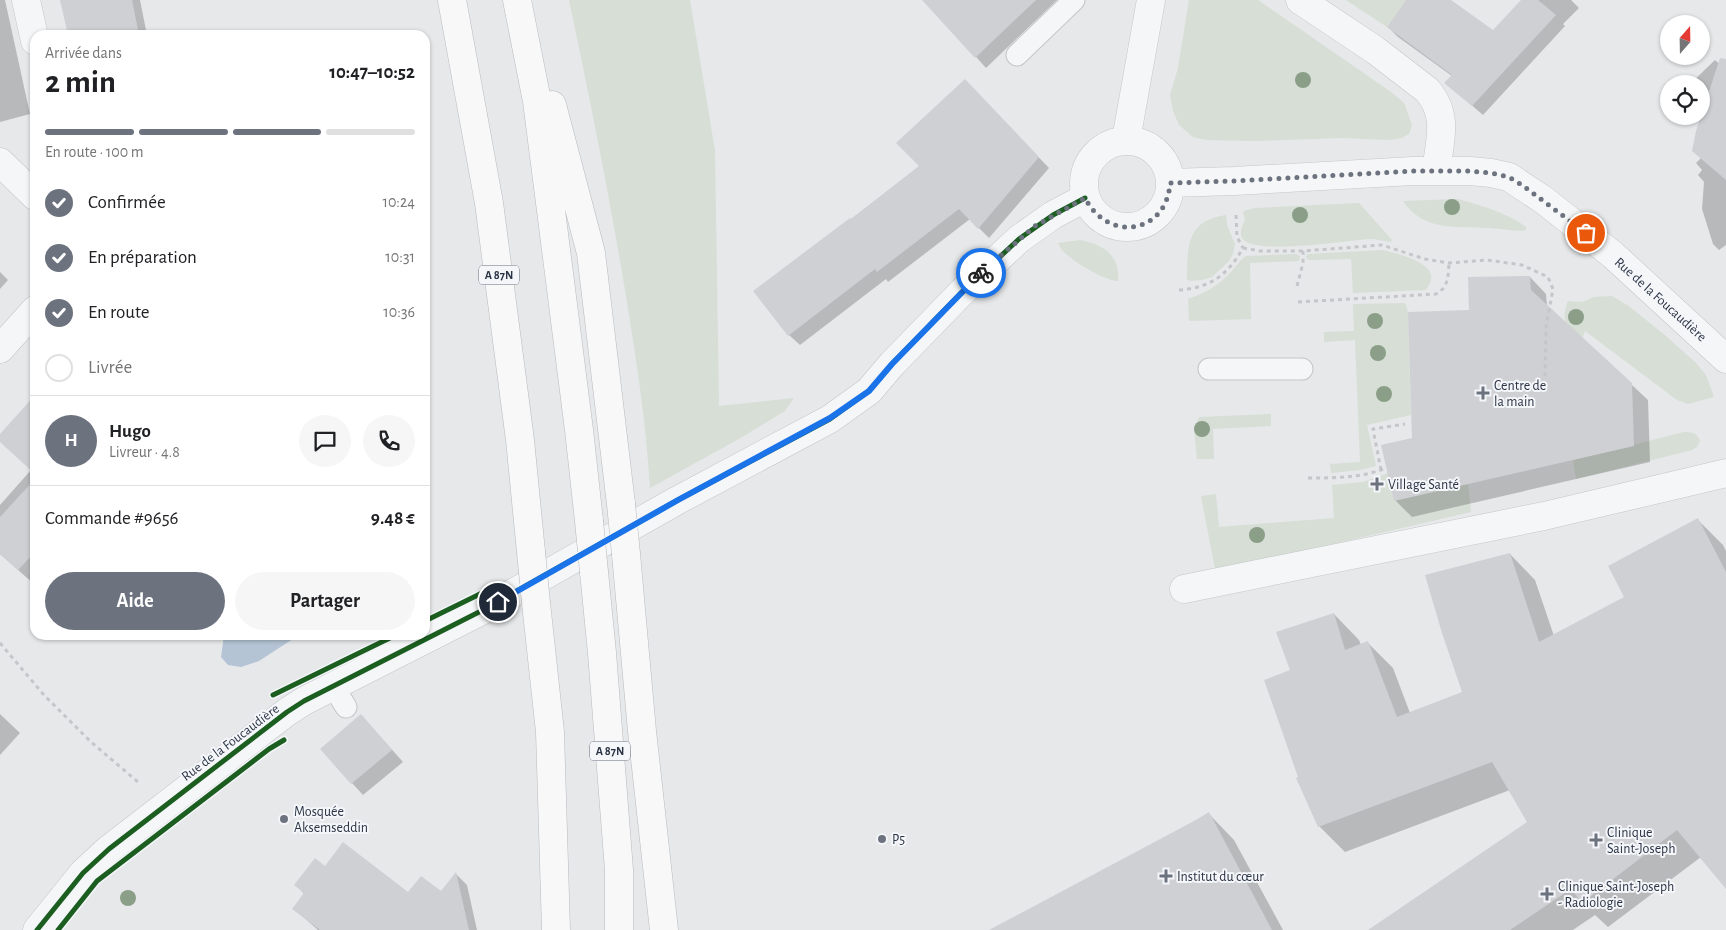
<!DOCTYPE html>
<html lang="fr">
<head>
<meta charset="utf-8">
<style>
	body { margin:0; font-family:"Alegreya Sans",sans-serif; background:#f6f6f6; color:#202124; height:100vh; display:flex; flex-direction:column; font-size:19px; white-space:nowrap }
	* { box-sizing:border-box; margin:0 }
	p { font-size:16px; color:#757577 }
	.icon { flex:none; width:28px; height:28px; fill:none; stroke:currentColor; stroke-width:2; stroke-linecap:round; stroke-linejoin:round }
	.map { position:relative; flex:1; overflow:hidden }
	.side { position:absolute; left:30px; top:30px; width:400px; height:610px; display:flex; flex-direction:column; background:#fff; border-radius:15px; box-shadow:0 1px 4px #0004 }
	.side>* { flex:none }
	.needle { width:32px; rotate:20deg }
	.tools { position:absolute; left:1660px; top:15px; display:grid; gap:10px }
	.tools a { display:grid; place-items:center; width:50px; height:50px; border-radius:50%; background:#fff; box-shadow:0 1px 4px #0004; font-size:25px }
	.pin { position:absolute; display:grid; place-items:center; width:42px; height:42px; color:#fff; margin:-21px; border:2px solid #fff; border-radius:50%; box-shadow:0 1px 5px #0007 }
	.courier { position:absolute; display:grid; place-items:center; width:50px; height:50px; margin:-25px; border:4px solid #1a73e8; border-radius:50%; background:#fff; color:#222; box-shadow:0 1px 6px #0007 }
	.headline em { font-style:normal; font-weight:600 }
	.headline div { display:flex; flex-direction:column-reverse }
	.headline { display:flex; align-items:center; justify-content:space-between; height:85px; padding:0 15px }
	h1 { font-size:32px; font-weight:600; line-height:38px }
	.bar { display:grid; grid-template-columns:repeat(4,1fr); gap:8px 5px; align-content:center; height:60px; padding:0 15px }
	.bar i { height:6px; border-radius:4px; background:#e0e0e0 }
	.bar .active { background:#6c737f }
	.bar p { grid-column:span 4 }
	.line { display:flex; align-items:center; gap:12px; padding:0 15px; border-top:1px solid #e0e0e0 }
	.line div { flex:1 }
	.round { display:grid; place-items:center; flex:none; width:52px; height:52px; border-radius:26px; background:#f6f6f6 }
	ol { padding:0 15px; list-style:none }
	li { display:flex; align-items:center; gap:15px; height:55px }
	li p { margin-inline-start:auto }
	li .icon { padding:5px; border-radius:50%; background:#6c737f; color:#fff; stroke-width:4 }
	li:last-child { color:#757577 }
	li i { width:28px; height:28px; border:2px solid #e0e0e0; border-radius:50% }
	.cta { display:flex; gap:10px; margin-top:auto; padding:10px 15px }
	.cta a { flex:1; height:58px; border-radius:30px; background:#6c737f; color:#fff; font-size:20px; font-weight:600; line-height:58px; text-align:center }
	.cta a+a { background:#f6f6f6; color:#202124 }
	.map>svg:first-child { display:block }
	.green { fill:#d6ded6 }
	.water { fill:#b4c4d5 }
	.shadow { fill:#0003 }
	.building { fill:#ced0d3 }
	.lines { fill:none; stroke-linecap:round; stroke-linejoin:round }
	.lane-casing { stroke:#c4c6c8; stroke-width:23 }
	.street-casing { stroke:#c4c6c8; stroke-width:29 }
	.highway-casing { stroke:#b8bbbf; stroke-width:29 }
	.path { stroke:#c5c6ca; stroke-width:3; stroke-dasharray:4 4; stroke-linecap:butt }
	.lane { stroke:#f5f6f7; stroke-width:21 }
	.street { stroke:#f5f6f7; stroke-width:28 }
	.highway { stroke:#f8f8f8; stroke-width:28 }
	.highway-bridge-casing { stroke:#b8bbbf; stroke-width:29; stroke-linecap:butt }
	.highway-bridge { stroke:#f8f8f8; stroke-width:28 }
	.cycleway-casing { stroke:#f4f6f9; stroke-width:8 }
	.cycleway { stroke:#1b5e20; stroke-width:5 }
	.tree { fill:#8a9e88 }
	.done { stroke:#6c737f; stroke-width:5; stroke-dasharray:0 9 }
	.route { stroke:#1a73e8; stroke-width:6 }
	.poi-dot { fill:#6c737f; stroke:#f4f6f9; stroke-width:2 }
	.labels { text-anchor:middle; stroke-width:4; stroke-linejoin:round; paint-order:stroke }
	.shield { fill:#f4f6f9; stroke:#676e7b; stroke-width:1 }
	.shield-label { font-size:12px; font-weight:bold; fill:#2b3445 }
	.street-label { font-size:14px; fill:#2b3445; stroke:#f4f6f9 }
	.poi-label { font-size:14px; fill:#2b3445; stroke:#f4f6f9; text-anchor:start }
</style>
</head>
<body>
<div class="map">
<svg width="1726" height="930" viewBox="0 0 1726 930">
	<rect width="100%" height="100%" fill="#e6e8ea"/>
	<path class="green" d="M569 0H690L715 151 719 406 794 398 785 411 737 440 650 488C646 419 635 351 624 284 608 189 589 94 569 0Z
		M1189 0H1258L1391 92 1404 103 1412 125 1409 134 1402 138 1388 140 1343 138 1256 141 1206 140 1193 137 1179 125 1173 111 1170 95 1178 68Z
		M1346 0H1406L1387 27Z
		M1458 199C1482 206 1506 212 1526 227V230C1514 232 1500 228 1488 228 1456 226 1424 232 1403 201Z
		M1359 203 1392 240 1390 242C1383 241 1377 239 1370 239 1350 240 1252 256 1242 238 1239 232 1243 225 1245 219L1243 213 1244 211 1255 208Z
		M1226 215 1227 225 1235 244 1233 254 1229 261 1212 277 1202 280 1189 281 1187 279C1188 246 1186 221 1226 215Z
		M1080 240C1104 245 1120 255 1118 281 1105 281 1074 262 1065 253 1062 251 1060 247 1058 243Z
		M1381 250C1393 252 1429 261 1431 275 1432 280 1429 285 1426 290L1353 293 1351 259 1310 260 1307 259 1306 256 1309 254Z
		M1297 254 1300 257 1299 261 1250 263 1251 319 1189 321 1188 299C1203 294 1218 286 1229 274 1235 268 1239 261 1246 256Z
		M1612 296 1630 307 1666 336 1696 363 1706 375 1714 397 1688 404 1677 400 1585 331 1582 339C1566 325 1560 323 1568 301L1582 302 1594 297Z
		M1405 303 1408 312 1411 415 1367 425 1376 466 1360 470 1331 473 1330 464 1360 462 1355 340 1324 342V332L1354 331 1353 304Z
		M1271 414V426L1213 429 1214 459H1197L1194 429 1199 417Z
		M1684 432C1692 432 1697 433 1700 441L1697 447 1692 450 1576 479 1573 460Z
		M1388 473 1394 501 1468 484 1471 512 1316 548 1215 569 1201 496 1216 494 1219 527 1334 518 1332 485 1363 482Z"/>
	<path class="water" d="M224 635H299L259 661 241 667 228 665 221 657Z"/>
	<path class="shadow" d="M0 0H5L30 114 0 122Z
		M62 0H140L147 35H69Z
		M948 0H1057L986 68 936 12Z
		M1408 0H1448L1494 32 1522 0H1571L1579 8 1563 24 1565 26 1483 115 1446 83 1452 76 1398 37 1388 27Z
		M1715 60 1726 70V245L1719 250 1713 244 1702 209 1704 182 1698 175 1702 170 1696 163 1701 158 1705 108 1701 105V84H1690Z
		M975 91 1049 168 989 238 970 219 888 282 886 279 800 345 789 335 850 220 920 166Z
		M0 272 8 280 0 289Z
		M1530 277 1546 294 1547 306 1648 400 1650 462 1412 517 1395 500 1413 439 1470 311Z
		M35 422V585L0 554V505L31 470 0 441V436Z
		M1698 520 1723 545 1726 551V886L1701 857 1608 927 1595 915 1573 930H1370L1528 823 1510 790 1345 852 1319 826 1291 671 1334 614 1359 640 1361 645 1368 643 1393 668 1410 713 1463 693 1510 554 1535 580 1554 636 1626 597Z
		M0 714 20 733 0 755Z
		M361 715 403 762 363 795 352 783Z
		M1209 814 1234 840 1283 930H1036Z
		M326 867 408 894 441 893 456 874 467 885 477 930H318L294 909 305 895 296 885Z"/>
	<path class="building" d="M60 0H132L139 35H68Z
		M922 0H1036L975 58Z
		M1406 0H1451L1493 30 1521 0H1538L1556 15 1472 106 1444 83 1452 75 1387 27Z
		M1720 58 1726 59V180L1692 151 1696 131Z
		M965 79 1039 157 978 229 959 209 877 272 875 269 788 336 753 291 850 218 851 219 919 166 896 143Z
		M1530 276 1531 290 1632 383 1634 446 1394 501 1381 445 1412 438 1408 312 1469 310 1468 277Z
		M35 395V474L0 442V434Z
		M35 479V552L18 570 0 554V517Z
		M1698 518 1726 572V889L1677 830 1582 903 1571 889 1510 930H1368L1527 822 1492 762 1318 827 1296 778 1298 777 1264 680 1290 670 1276 632 1334 613 1345 650 1368 641 1397 717 1462 692 1442 633 1425 575 1510 553 1539 642 1624 597 1608 566Z
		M361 714 392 750 351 784 320 749Z
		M1209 812 1272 930H989L1194 821Z
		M343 842 408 892 421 876 441 891 456 872 469 930H320L292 909 304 893 294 885 315 858 325 866Z"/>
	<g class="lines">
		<defs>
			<path id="lane" d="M1017 55 1074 0
				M1209 369H1302
				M333 686 346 707"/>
			<path id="street" d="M26 0 35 41
				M1300 0 1375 50 1427 90C1449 115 1440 140 1436 171
				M1126 140 1151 0
				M1084 184a43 43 0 1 1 86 0a43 43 0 1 1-86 0Z
				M0 162 35 196
				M1170 183 1234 181 1413 171H1470L1491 173 1509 177 1545 201 1613 255 1726 359
				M0 349 35 310
				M1184 589 1544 516 1726 473
				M37 930 83 873 109 849 287 712 304 701 483 610 678 500 830 419 869 391 892 364 961 293 1019 239 1053 215 1085 198"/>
			<path id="highway" d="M452 0 489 203 520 440 531 552
				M517 0 537 101 579 430 589 521
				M552 105 591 253 621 504
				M626 554 642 731 664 930
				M594 572 602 653 619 870V930
				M536 603 550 732 556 930"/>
		</defs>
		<use href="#lane" class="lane-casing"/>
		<use href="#street" class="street-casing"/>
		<use href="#highway" class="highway-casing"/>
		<path class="path" d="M1236 215 1237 237 1243 248
			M1243 248 1260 251H1303L1382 245 1425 259 1449 263 1487 260 1522 265 1548 277 1553 289 1546 327 1545 378
			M1297 286 1303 263V251
			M1179 290C1210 288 1228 275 1243 248
			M1298 302 1436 294C1449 287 1448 276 1449 263
			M1381 470 1373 429 1405 424
			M1308 478C1336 478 1361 478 1386 468
			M0 643 44 695 91 742 138 782"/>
		<use href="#lane" class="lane"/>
		<use href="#street" class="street"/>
		<use href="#highway" class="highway"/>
		<defs>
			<path id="highway-bridge" d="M621 504 626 554
				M589 521 594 572
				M531 552 536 603"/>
		</defs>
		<use href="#highway-bridge" class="highway-bridge-casing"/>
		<use href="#highway-bridge" class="highway-bridge"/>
		<defs>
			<path id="cycleway" d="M425 621 482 593
				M273 695 396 635
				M37 930 83 873 109 849 287 712 304 701 483 610 678 500 830 419 869 391 892 364 961 293 1019 239 1053 215 1085 198
				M58 930 97 881 269 749 284 740"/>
		</defs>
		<use href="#cycleway" class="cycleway-casing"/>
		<use href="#cycleway" class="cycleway"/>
	</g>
	<g class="tree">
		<circle cx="1303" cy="80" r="8"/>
		<circle cx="1452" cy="207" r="8"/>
		<circle cx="1300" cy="215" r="8"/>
		<circle cx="1576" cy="317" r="8"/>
		<circle cx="1375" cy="321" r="8"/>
		<circle cx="1378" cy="353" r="8"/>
		<circle cx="1384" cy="394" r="8"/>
		<circle cx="1202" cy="429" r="8"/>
		<circle cx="1257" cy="535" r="8"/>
		<circle cx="128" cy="898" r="8"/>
	</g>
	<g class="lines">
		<path class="done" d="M981 273 1035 226 1085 198C1108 243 1167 234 1170 183L1234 181 1413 171H1470L1491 173 1509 177 1522 185 1586 233"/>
		<path class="route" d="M498 602 678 500 830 418 869 391 892 364 981 273"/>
	</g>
	<g class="poi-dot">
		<path d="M1480.5 385.5h5v5h5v5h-5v5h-5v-5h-5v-5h5z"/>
		<path d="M1374.5 476.5h5v5h5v5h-5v5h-5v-5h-5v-5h5z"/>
		<circle cx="284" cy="819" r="5"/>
		<circle cx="882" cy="839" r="5"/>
		<path d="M1593.5 832.5h5v5h5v5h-5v5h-5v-5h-5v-5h5z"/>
		<path d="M1163.5 868.5h5v5h5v5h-5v5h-5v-5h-5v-5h5z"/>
		<path d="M1544.5 886.5h5v5h5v5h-5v5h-5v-5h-5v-5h5z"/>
	</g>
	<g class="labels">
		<g class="shield">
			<rect x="479" y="265.5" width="40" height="19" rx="4"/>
			<rect x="590" y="741.5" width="40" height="19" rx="4"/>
		</g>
		<g class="shield-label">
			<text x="499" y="279">A 87N</text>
			<text x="610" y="755">A 87N</text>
		</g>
		<g class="street-label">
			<text transform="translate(1661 299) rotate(42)" y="5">Rue de la Foucaudière</text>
			<text transform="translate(230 742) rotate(-37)" y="5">Rue de la Foucaudière</text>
		</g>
		<g class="poi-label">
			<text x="1494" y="390">Centre de<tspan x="1494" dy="16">la main</tspan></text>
			<text x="1388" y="489">Village Santé</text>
			<text x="294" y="816">Mosquée<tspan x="294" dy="16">Aksemseddin</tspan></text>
			<text x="1607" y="837">Clinique<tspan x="1607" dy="16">Saint-Joseph</tspan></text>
			<text x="892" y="844">P5</text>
			<text x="1177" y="881">Institut du cœur</text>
			<text x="1558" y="891">Clinique Saint-Joseph<tspan x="1558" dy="16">- Radiologie</tspan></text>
		</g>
	</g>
</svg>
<div class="tools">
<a><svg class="needle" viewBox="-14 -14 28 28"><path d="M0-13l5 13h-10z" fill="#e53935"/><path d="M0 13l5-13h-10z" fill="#757577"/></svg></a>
<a><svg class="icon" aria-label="locate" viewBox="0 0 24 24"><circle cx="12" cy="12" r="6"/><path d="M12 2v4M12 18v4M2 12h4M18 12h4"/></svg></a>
</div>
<div class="pin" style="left:1586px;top:233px;background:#ea580c"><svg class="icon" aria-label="bag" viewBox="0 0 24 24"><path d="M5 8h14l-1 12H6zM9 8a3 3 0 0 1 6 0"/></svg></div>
<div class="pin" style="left:498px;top:602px;background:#1f2937"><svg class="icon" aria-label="home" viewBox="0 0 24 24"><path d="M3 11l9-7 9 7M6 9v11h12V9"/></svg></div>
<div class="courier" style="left:981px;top:273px"><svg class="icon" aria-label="bike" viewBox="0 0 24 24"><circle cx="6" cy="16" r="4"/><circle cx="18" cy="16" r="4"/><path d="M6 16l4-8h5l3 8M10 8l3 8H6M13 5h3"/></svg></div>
<section class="side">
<div class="headline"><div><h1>2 min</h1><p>Arrivée dans</p></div><em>10:47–10:52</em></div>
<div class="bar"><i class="active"></i><i class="active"></i><i class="active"></i><i></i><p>En route · 100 m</p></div>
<ol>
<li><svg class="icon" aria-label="check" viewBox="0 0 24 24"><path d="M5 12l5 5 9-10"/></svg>Confirmée<p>10:24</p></li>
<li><svg class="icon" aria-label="check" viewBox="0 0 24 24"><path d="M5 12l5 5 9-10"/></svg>En préparation<p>10:31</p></li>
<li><svg class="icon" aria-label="check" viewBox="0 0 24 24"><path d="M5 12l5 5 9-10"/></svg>En route<p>10:36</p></li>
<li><i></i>Livrée</li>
</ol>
<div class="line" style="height:90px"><b class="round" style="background:#6c737f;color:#fff">H</b><div><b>Hugo</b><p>Livreur · 4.8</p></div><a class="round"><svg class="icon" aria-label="chat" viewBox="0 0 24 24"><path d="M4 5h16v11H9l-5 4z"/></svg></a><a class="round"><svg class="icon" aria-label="phone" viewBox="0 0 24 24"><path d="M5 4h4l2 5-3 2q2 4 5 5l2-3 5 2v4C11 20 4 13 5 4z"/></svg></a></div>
<div class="line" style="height:65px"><div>Commande #9656</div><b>9.48 €</b></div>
<div class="cta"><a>Aide</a><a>Partager</a></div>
</section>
</div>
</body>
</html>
